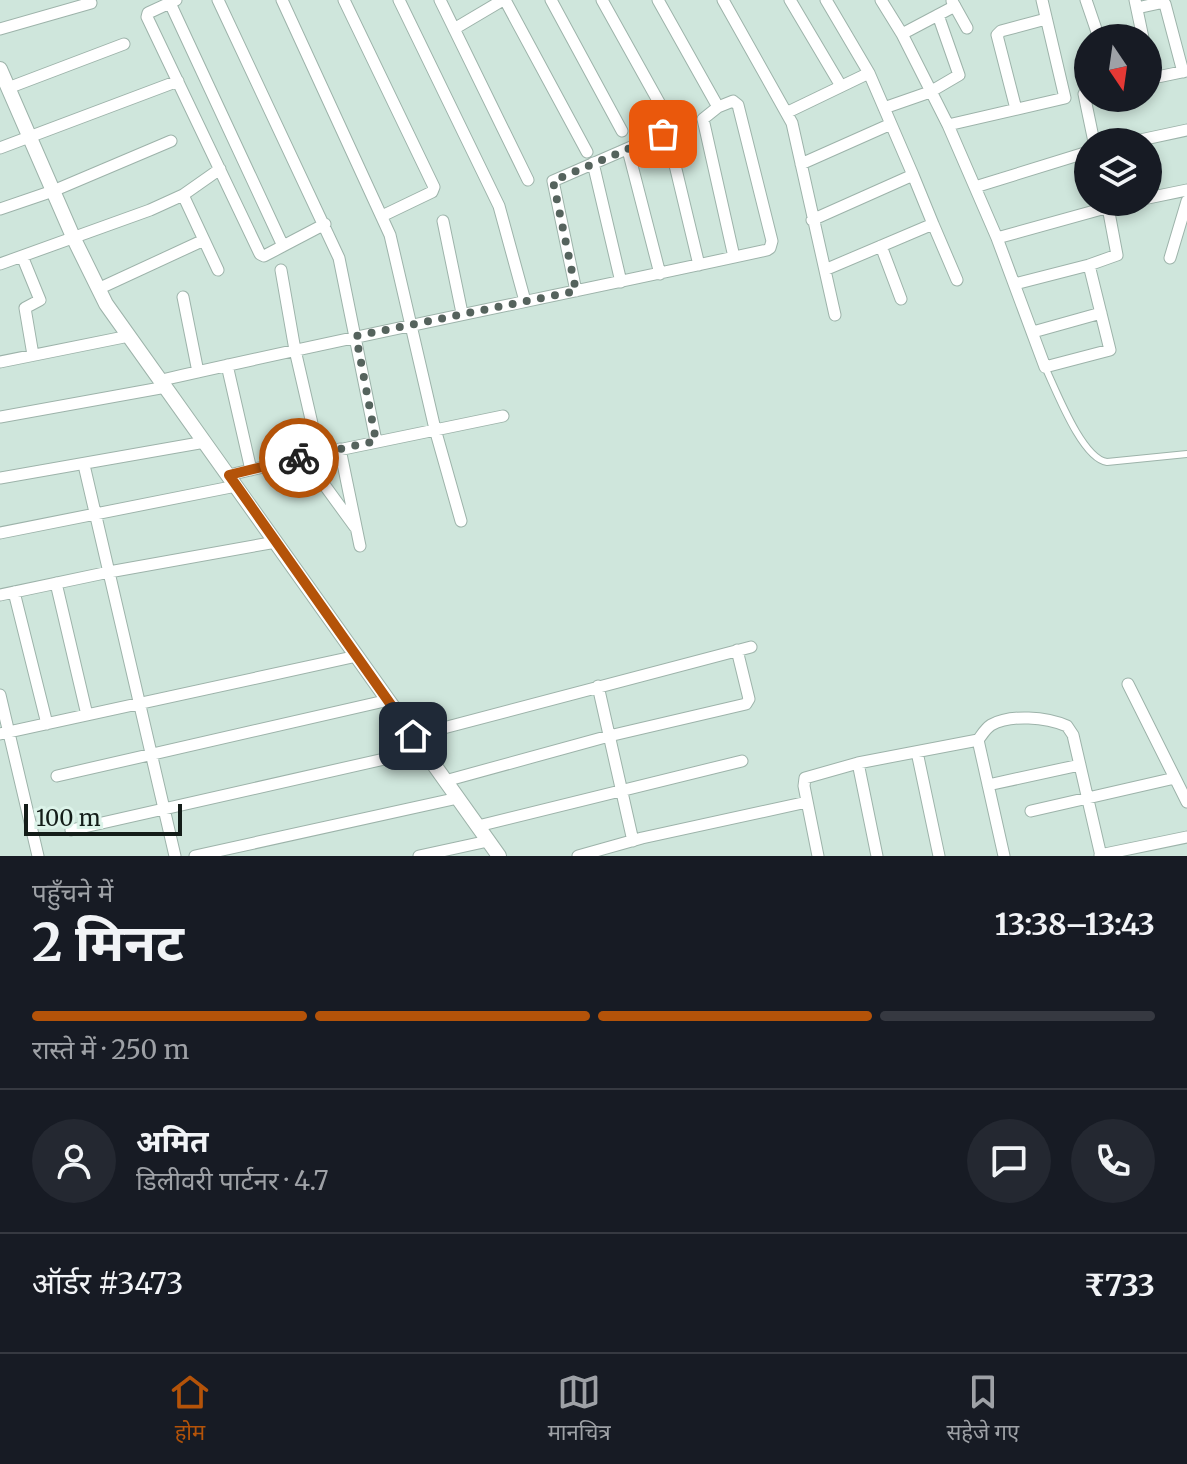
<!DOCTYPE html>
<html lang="hi">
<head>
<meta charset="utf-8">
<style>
	body { margin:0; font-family:Merriweather,"Noto Sans Devanagari",serif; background:#242831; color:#f1f3f6; height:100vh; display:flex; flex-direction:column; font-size:30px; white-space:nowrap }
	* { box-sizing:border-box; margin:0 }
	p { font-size:26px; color:#9ea1a6 }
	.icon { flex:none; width:44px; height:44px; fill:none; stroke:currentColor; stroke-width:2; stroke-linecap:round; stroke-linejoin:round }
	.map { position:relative; height:856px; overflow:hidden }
	.details { display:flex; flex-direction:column; background:#171b24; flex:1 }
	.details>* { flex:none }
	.needle { width:52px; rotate:167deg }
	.tools { position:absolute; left:1074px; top:24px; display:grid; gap:16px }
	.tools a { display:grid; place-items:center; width:88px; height:88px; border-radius:50%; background:#171b24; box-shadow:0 4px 12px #0003; font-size:40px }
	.scale { position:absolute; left:24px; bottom:20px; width:158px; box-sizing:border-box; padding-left:8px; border:4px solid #141d19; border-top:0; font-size:22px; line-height:28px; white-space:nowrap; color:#141d19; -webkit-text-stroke:6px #dcf3e9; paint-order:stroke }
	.pin { position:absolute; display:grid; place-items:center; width:68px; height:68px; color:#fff; margin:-34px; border-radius:16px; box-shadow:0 4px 12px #0006 }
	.courier { position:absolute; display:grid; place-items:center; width:80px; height:80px; margin:-40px; border:6px solid #b45309; border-radius:50%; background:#fff; color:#222; box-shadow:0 2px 10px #0007 }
	.overview em { font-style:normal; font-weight:700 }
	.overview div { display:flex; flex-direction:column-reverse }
	.overview { display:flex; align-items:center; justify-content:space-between; height:136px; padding:0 32px }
	h1 { font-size:52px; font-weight:700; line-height:60px }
	.bar { display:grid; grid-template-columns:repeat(4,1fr); gap:12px 8px; align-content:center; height:96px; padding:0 32px }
	.bar i { height:10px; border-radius:6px; background:#363941 }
	.bar .current { background:#b45309 }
	.bar p { grid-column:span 4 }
	.line { display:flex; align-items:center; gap:20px; padding:0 32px; border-top:2px solid #363941 }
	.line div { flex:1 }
	.round { display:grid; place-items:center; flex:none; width:84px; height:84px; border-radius:42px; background:#242831 }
	.tabs { display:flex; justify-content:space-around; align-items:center; height:112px; border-top:2px solid #363941; background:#171b24; font-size:22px; color:#9ea1a6 }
	.tabs a { display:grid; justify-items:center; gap:4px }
	.tabs .current { color:#b45309 }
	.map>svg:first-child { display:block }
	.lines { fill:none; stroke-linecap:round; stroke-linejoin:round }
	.service-casing { stroke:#9db3aa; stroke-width:8 }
	.minor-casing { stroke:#9db3aa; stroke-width:13 }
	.tertiary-casing { stroke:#9db3aa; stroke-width:16 }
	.service { stroke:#fff; stroke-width:6 }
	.minor { stroke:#fff; stroke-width:11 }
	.tertiary { stroke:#fff; stroke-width:14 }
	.done { stroke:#55635d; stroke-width:8; stroke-dasharray:0 14.4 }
	.route { stroke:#b45309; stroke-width:10 }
</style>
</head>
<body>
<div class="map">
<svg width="1187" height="856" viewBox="0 0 1187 856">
	<rect width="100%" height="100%" fill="#cfe6dc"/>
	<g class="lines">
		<defs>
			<path id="service" d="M1045 367C1056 390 1082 459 1107 462L1187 454"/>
			<path id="minor" d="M176 0 148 13 147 17 260 254 264 256 283 246
				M218 0 339 258 376 441
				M282 0 390 235 435 429 461 521
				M344 0 434 187 432 192 382 216
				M399 0 499 206 525 301
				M440 0 528 180
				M505 0 587 152
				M551 0 622 131
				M602 0 661 106
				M658 0 718 107
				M723 0 792 123 835 315
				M790 0 841 86
				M826 0 869 73
				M881 0 902 34 948 125 997 238 1045 367 1110 350 1089 265 1117 255 1107 202
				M1086 0 1099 38
				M1135 0 1143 38
				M952 1 967 28
				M170 3 283 246 325 224
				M1137 8 1160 3 1165 4 1183 72
				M0 29 91 3
				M454 29 503 0
				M902 34 955 6
				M1148 63 1151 79
				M1148 79 1186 71
				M8 88 124 44
				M1088 93 1084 94 1094 142
				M884 108 930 92 959 75 938 15
				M1016 109 997 35 1001 31 1046 19
				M788 112 869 73 891 124 801 164
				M891 124 913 175
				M948 125 1065 98 1042 0
				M1131 142 1187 130
				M0 148 178 81
				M628 150 660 274
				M593 163 621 282
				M975 187 1088 152
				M183 195 218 270
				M1148 198 1187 190
				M0 209 53 191 171 141
				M812 220 913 175 933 224 827 269
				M443 221 462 313
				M933 224 957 280
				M997 238 1127 202
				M881 246 901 299
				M22 256 40 300 25 308 33 355
				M1170 258 1187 201
				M0 264 150 210 183 195 220 169
				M281 270 295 350 319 454
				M1015 284 1089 265
				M98 289 204 240
				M576 291 553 181 661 134 668 136 699 265
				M183 297 198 372
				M1033 332 1101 313
				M0 362 129 336
				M227 365 251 470
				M162 380C363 334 566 294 767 250L770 248 772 241 738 105 733 101 718 107 703 119 734 257
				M0 417 166 387
				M340 449 360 546
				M304 457 355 527
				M84 465 175 856
				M229 475 319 454 503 416
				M0 478 205 442
				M0 533 236 486
				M56 583 87 715
				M14 592 47 724
				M0 595 109 572 276 542
				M1128 684 1175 778
				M598 686 633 841
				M0 695 38 856
				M0 734 357 656
				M413 736 751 647
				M978 740C982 735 985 729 991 725 1011 714 1046 717 1067 726L1073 735 1101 856
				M917 752 939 856
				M858 763 877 856
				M57 776 389 700
				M445 781 609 736 746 704 749 699 737 650
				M988 785 1080 765
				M1031 811 1175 778 1187 802
				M478 826 742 761
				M71 830 424 750
				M1100 855 1187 837
				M195 856 458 798
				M419 856 488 841
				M578 856 642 838 807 802
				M818 856 804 786 805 778 858 763 978 740 1004 856"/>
			<path id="tertiary" d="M0 69 74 239 106 304 499 856"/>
		</defs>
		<use href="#service" class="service-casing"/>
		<use href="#minor" class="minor-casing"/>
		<use href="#tertiary" class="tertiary-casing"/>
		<use href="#service" class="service"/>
		<use href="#minor" class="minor"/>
		<use href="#tertiary" class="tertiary"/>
	</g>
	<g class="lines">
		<path class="done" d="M299 458 376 441 356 336 576 291 553 181 663 134"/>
		<path class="route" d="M299 458 229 475 413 736"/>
	</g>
</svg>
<div class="tools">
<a><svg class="needle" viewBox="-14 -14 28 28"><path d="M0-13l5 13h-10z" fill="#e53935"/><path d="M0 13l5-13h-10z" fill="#9ea1a6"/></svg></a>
<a><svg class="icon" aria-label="layers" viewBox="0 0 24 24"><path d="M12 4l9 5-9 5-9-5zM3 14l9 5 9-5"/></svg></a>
</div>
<div class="scale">100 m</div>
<div class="pin" style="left:663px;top:134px;background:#ea580c"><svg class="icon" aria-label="bag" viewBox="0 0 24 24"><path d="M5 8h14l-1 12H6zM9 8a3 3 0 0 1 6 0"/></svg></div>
<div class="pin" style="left:413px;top:736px;background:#1f2937"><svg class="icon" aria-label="home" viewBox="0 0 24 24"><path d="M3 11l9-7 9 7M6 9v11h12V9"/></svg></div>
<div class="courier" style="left:299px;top:458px"><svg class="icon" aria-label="bike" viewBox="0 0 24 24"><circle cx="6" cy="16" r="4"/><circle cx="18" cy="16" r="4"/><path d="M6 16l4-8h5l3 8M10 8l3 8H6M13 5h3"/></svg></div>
</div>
<section class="details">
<div class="overview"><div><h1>2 मिनट</h1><p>पहुँचने में</p></div><em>13:38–13:43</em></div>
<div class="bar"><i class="current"></i><i class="current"></i><i class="current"></i><i></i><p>रास्ते में · 250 m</p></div>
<div class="line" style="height:144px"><a class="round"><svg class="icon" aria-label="person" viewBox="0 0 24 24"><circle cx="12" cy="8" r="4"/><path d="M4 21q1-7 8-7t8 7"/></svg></a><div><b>अमित</b><p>डिलीवरी पार्टनर · 4.7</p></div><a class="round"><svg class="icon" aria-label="chat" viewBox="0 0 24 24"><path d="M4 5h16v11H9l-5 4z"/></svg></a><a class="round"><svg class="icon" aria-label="phone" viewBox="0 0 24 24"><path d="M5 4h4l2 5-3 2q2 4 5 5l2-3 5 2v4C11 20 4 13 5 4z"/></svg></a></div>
<div class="line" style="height:104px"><div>ऑर्डर #3473</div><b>₹733</b></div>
</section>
<nav class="tabs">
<a class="current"><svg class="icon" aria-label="home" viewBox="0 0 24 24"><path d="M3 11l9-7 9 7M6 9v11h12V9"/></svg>होम</a>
<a><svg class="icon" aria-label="map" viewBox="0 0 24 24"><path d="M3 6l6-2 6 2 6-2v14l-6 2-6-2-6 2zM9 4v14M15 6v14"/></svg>मानचित्र</a>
<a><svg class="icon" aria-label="saved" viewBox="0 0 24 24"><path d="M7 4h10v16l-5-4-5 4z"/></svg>सहेजे गए</a>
</nav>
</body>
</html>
